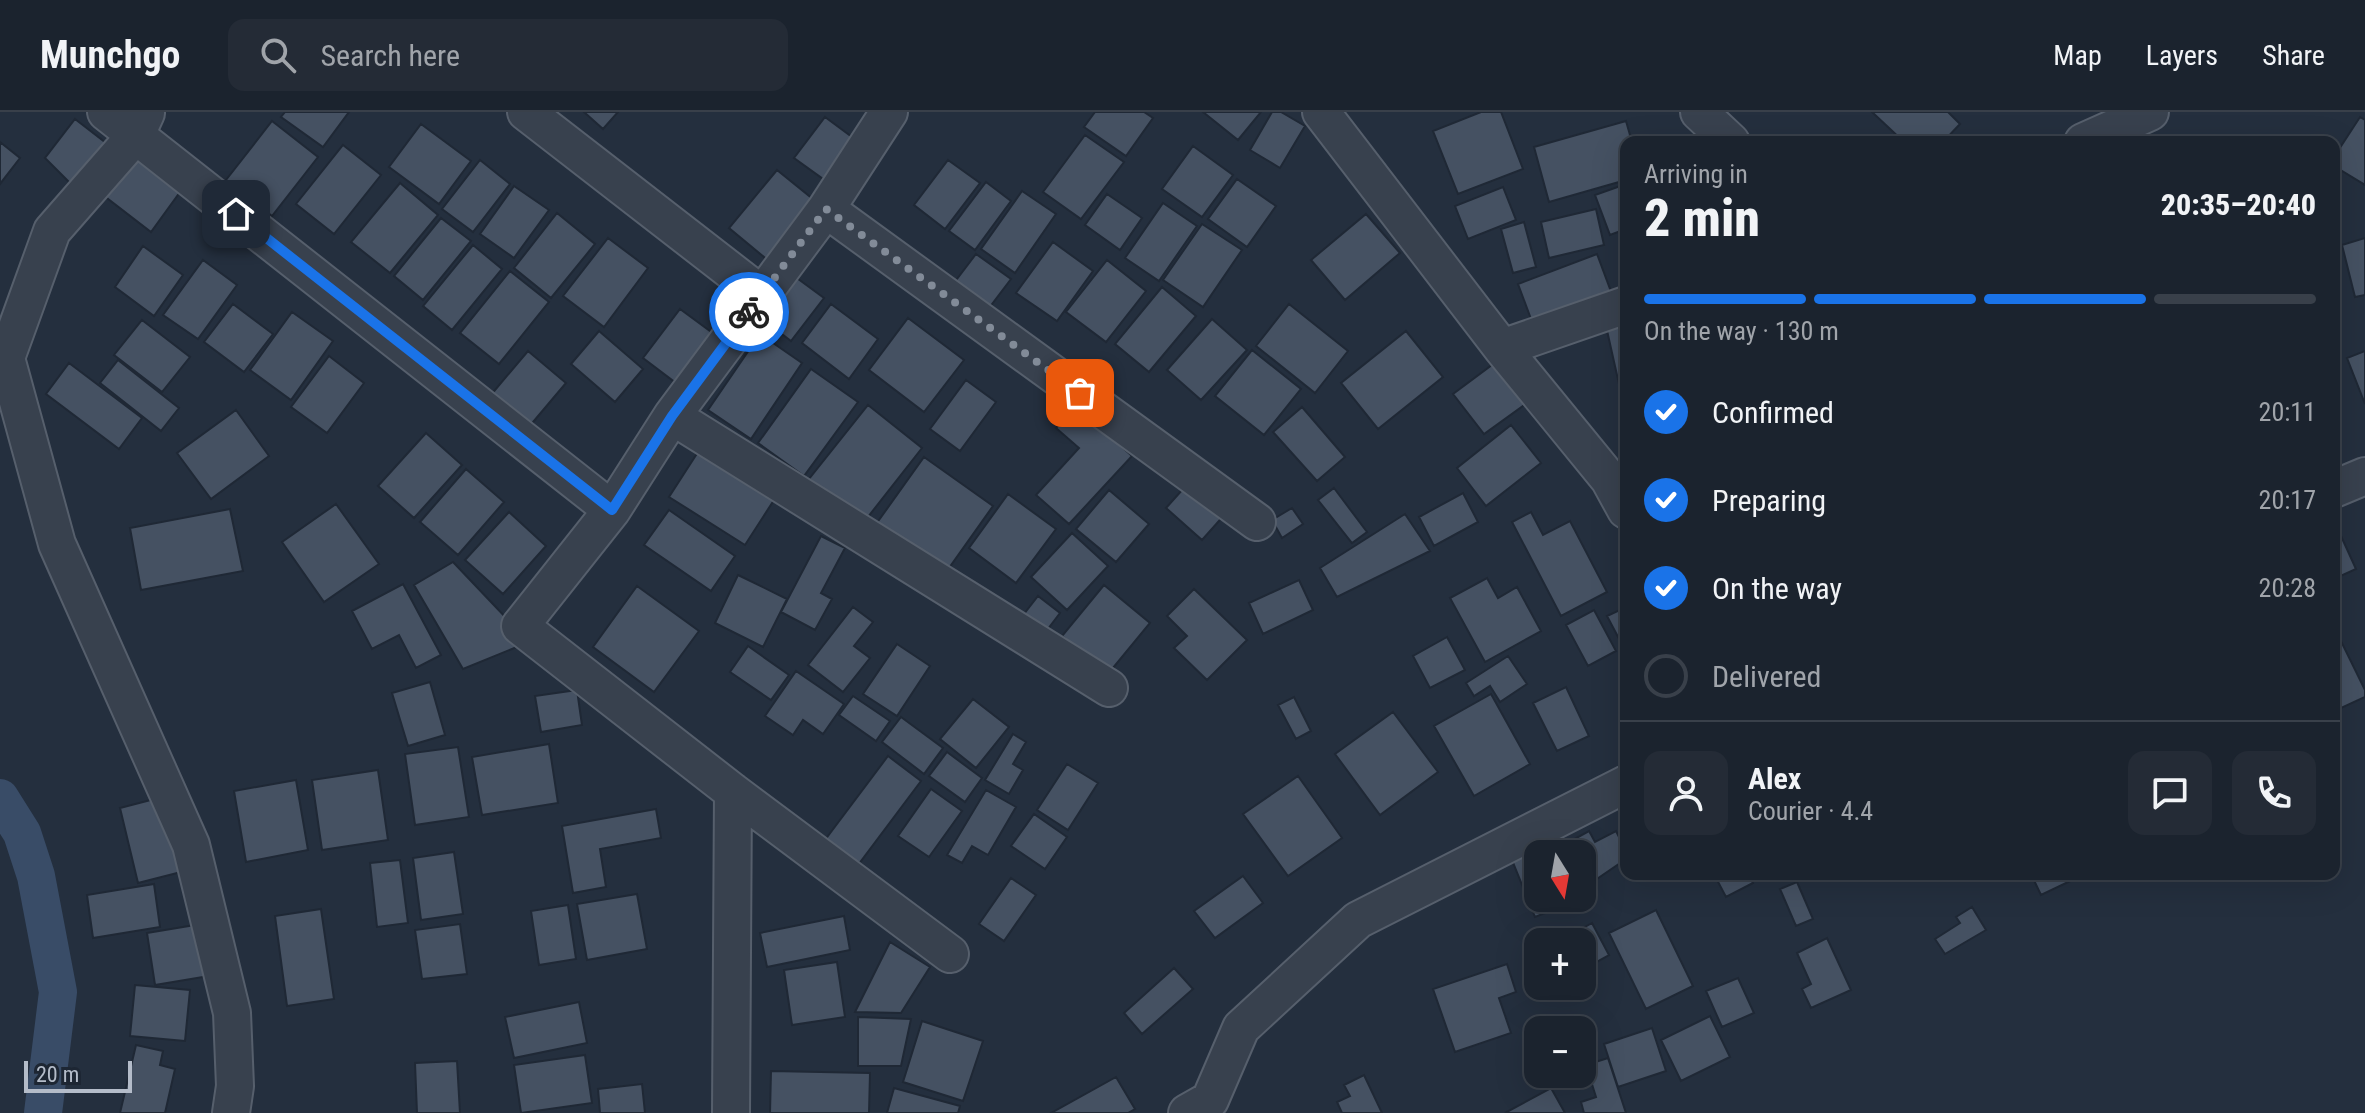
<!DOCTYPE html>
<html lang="en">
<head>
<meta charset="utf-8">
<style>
	body { margin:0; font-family:"Roboto Condensed",sans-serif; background:#242b36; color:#f1f3f6; height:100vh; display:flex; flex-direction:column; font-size:30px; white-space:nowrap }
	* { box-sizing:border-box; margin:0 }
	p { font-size:26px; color:#a0a4aa }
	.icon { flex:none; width:44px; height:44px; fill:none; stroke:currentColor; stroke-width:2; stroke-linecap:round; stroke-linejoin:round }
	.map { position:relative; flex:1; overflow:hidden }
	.panel { position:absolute; left:1620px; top:24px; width:720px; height:744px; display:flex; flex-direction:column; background:#1b232e; border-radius:16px; box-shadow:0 8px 32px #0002,0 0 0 2px #39404a }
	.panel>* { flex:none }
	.needle { width:52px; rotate:169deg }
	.fabs { position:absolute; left:1524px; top:728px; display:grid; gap:16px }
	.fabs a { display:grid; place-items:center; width:72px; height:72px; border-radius:16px; background:#1b232e; box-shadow:0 8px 32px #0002,0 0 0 2px #39404a; font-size:40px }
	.scale { position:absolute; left:24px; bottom:20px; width:108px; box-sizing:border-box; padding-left:8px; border:4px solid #b4bcc9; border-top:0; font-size:22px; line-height:28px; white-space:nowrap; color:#b4bcc9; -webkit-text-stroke:6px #1d2633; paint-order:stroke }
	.pin { position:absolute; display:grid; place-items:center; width:68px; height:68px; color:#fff; margin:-34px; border-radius:16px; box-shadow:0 4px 12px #0006 }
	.courier { position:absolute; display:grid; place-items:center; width:80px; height:80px; margin:-40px; border:6px solid #1a73e8; border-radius:50%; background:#fff; color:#222; box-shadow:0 2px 10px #0007 }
	.headline em { font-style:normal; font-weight:800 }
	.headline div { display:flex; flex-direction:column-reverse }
	.headline { display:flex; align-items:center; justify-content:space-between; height:136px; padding:0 24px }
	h1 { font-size:52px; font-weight:800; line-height:60px }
	.bar { display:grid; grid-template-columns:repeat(4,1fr); gap:12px 8px; align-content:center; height:96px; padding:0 24px }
	.bar i { height:10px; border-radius:6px; background:#39404a }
	.bar .on { background:#1a73e8 }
	.bar p { grid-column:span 4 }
	.line { display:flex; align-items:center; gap:20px; padding:0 24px; border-top:2px solid #39404a }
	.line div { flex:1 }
	.round { display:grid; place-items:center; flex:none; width:84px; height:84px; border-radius:16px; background:#242b36 }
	ol { padding:0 24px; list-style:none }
	li { display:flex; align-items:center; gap:24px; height:88px }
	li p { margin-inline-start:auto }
	li .icon { padding:8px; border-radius:50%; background:#1a73e8; color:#fff; stroke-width:4 }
	li:last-child { color:#a0a4aa }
	li i { width:44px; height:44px; border:4px solid #39404a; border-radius:50% }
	header { display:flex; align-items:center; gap:48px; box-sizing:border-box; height:112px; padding:0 40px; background:#1b232e; border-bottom:2px solid #39404a }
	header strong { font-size:38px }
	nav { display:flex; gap:44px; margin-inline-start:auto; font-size:28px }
	.search { width:560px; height:72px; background:#242b36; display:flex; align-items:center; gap:20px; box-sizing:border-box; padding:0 28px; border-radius:16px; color:#a0a4aa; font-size:30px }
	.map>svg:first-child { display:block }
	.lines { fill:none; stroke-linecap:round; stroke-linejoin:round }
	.canal { stroke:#394c67; stroke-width:38 }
	.building { fill:#455162; stroke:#1f2835; stroke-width:2 }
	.minor-casing { stroke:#565f6c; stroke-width:40 }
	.minor { stroke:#38414e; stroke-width:36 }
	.done { stroke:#828b98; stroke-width:8; stroke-dasharray:0 14.4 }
	.route { stroke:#1a73e8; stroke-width:10 }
</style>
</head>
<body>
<header>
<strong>Munchgo</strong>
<div class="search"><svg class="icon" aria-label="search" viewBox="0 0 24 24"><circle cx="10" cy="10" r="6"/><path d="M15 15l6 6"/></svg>Search here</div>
<nav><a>Map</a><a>Layers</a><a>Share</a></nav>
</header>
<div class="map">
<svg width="2365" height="1001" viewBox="0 0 2365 1001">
	<rect width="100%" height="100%" fill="#242f3e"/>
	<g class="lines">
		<path class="canal" d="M0 686 22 721 36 764 58 880 43 1001"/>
	</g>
	<path class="building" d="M285 0H349L323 35 281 5Z
		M584 0H618L603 17Z
		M1095 0H1144L1153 6 1126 44 1084 15Z
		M1203 0H1261L1238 28Z
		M1272 0H1281L1305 14 1280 56 1250 38Z
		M1481 0H1501L1523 57 1458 82 1433 19Z
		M1872 0H1948L1960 12 1943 30H1904Z
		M825 5 856 28 826 69 794 46Z
		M2360 5 2365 8V73L2334 54V45Z
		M75 7 106 31 75 76 45 46Z
		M272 9 318 45 272 104 226 68Z
		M1626 9 1632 30H1626V68L1549 90 1534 35Z
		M421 12 471 49 439 92 389 55Z
		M1085 23 1124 50 1081 107 1043 80Z
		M0 30 20 46 0 72Z
		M343 33 381 63 334 122 296 92Z
		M1193 34 1233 63 1202 105 1162 77Z
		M132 44 180 80 151 120 103 83Z
		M480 48 510 72 473 120 442 97Z
		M948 48 980 71 945 117 914 93Z
		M777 58 819 92 770 150 729 116Z
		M1237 67 1276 94 1247 135 1208 107Z
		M986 70 1011 89 975 138 949 119Z
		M400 71 438 103 390 161 351 130Z
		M1626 72V117L1610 123 1595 83Z
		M514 74 549 98 514 146 480 122Z
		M1503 75 1516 108 1468 127 1455 94Z
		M1022 79 1056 102 1015 161 981 137Z
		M1107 82 1142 106 1120 138 1085 113Z
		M1163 91 1197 114 1159 169 1125 146Z
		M1596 97 1604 133 1549 146 1541 110Z
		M557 101 595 132 551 186 514 156Z
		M1366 102 1400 141 1345 188 1311 148Z
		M441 106 471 129 423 188 394 164Z
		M1524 110 1536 155 1513 161 1501 117Z
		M1202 112 1242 138 1203 195 1163 168Z
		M608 126 648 156 604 215 563 184Z
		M2365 126V183L2355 185 2342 133Z
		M1053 130 1093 159 1057 209 1016 181Z
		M473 133 502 157 452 218 423 194Z
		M143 134 183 163 154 204 115 175Z
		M976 142 1011 167 989 196 954 171Z
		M1597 142 1613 185 1534 215 1518 172Z
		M203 148 237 173 198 227 163 203Z
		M1107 148 1146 179 1106 230 1066 200Z
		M510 159 549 190 499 252 460 221Z
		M790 161 824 186 791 229 757 203Z
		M1162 175 1196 204 1149 260 1115 232Z
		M233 192 273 222 244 260 204 230Z
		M831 192 878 227 849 267 802 231Z
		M1289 192 1348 239 1315 281 1256 234Z
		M680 197 718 225 680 274 643 246Z
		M292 200 333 229 291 288 250 258Z
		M908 206 964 248 924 300 869 258Z
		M1212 207 1247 238 1201 288 1167 258Z
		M142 208 190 245 162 280 114 243Z
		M1626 209V279L1621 281 1606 214Z
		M599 219 643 257 615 290 571 252Z
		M1406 219 1443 265 1378 317 1341 271Z
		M760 222 802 251 751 327 708 298Z
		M1252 238 1301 277 1264 323 1215 284Z
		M528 239 566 271 528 316 490 284Z
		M2365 239V292L2347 246Z
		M329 244 364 271 327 321 291 295Z
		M118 248 179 296 161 319 100 271Z
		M1496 250 1527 291 1484 322 1453 282Z
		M69 251 142 306 119 337 46 282Z
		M811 257 858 290 804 364 758 331Z
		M966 268 996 290 960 339 930 317Z
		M868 293 922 336 864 410 809 367Z
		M1076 294 1132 344 1069 412 1036 383 1079 336 1056 316Z
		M1302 295 1345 345 1317 369 1273 320Z
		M236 298 269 344 211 387 177 341Z
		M1511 313 1541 351 1486 394 1457 356Z
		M426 321 462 353 414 406 378 374Z
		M698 340 774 388 745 433 669 385Z
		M924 345 993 394 944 463 874 415Z
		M466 357 504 390 458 443 420 410Z
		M1191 368 1227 400 1202 428 1166 396Z
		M1334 376 1367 420 1352 431 1318 388Z
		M1109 378 1149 412 1116 450 1076 417Z
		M1463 381 1478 410 1434 434 1419 405Z
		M1008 382 1056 417 1016 471 969 436Z
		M336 392 379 452 324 490 282 430Z
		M1292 396 1303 412 1282 426 1272 408Z
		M230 397 243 459 141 478 130 416Z
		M669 398 735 444 711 479 644 433Z
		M509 400 546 434 503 482 465 448Z
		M1531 400 1543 423 1570 409 1607 480 1561 504 1512 410Z
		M1405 402 1430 439 1337 485 1320 456Z
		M1072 421 1108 454 1067 498 1031 465Z
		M821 424 845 436 821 481 832 487 815 518 781 500Z
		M2341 424 2356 457 2334 467V427Z
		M453 450 529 530 463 557 414 473Z
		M738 463 787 487 763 535 715 511Z
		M1487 466 1498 486 1517 475 1541 519 1485 550 1450 486Z
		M1299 468 1313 498 1263 522 1249 491Z
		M403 472 441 543 416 556 399 523 372 537 352 499Z
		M1104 473 1150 511 1108 562 1062 524Z
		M637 474 699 519 654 580 593 535Z
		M1194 477 1247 528 1207 568 1174 536 1187 524 1167 504Z
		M1038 484 1060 501 1041 526 1033 509 1024 502Z
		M853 495 873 510 854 534 870 546 843 580 808 553Z
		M1626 495V540L1607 504Z
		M1594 498 1616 539 1588 554 1566 513Z
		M2338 523 2365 578V585L2339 597 2334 587V526Z
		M1447 525 1465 558 1430 576 1413 544Z
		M897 532 930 554 897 604 863 582Z
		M748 534 789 563 771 588 730 560Z
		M1508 544 1527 572 1500 590 1490 574 1474 584 1466 571Z
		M796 559 844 592 823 622 803 608 793 623 765 604Z
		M430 570 445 623 408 634 392 581Z
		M1566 575 1589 624 1557 639 1533 591Z
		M577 578 582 613 541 620 535 584Z
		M1491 582 1530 652 1474 684 1434 614Z
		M853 584 890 609 876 629 839 603Z
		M1294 585 1311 619 1296 627 1278 593Z
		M973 587 1009 615 976 656 940 627Z
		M1393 600 1438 660 1380 703 1335 642Z
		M901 605 943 636 924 662 882 630Z
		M1013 622 1026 630 1013 652 1023 658 1009 682 985 668Z
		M549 632 558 691 482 703 472 645Z
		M458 635 469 705 415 713 405 642Z
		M947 640 982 666 965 690 929 664Z
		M888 644 921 669 858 753 825 728Z
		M1067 652 1098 671 1068 718 1037 698Z
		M378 658 388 728 322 738 312 668Z
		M1298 664 1342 726 1288 764 1243 702Z
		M296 668 308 738 246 750 234 679Z
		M931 677 962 699 929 745 898 724Z
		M986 678 1016 695 988 743 972 734 962 751 947 743Z
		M166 684 185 759 138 771 120 696Z
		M656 697 661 726 600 737 606 775 573 781 562 714Z
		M1034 702 1067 725 1045 757 1011 734Z
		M1589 719 1595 730 1616 719 1626 739V747L1591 771 1582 755V742H1575L1569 730Z
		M454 740 463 802 421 808 413 746Z
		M1533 740 1538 753V786H1560L1563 794 1535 805 1512 748Z
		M400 748 408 811 377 815 370 751Z
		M1725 762H1749L1753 771 1726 785 1716 766Z
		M2031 762H2085L2041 783Z
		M1243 764 1263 791 1215 826 1194 799Z
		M1011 766 1036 783 1004 829 979 812Z
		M1797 770 1813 807 1796 814 1780 777Z
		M154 772 160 815 93 826 87 783Z
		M637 782 647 837 587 848 577 792Z
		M568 793 576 847 539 853 531 799Z
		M1972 795 1986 818 1945 842 1935 827 1960 811 1956 805Z
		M321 797 334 887 287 894 275 804Z
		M1656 798 1693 874 1646 897 1609 821Z
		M844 804 850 838 767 855 760 821Z
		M1592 811 1609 843 1582 858V830H1558Z
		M201 812 209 864 155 873 147 821Z
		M460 812 467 862 422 867 415 818Z
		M1827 826 1851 878 1811 896 1802 877 1811 872 1797 841Z
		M890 830 930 855 901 901 855 900Z
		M837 850 845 905 792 913 784 858Z
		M1507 852 1516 880 1499 886 1511 921 1455 940 1433 877Z
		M1174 856 1193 877 1142 922 1124 901Z
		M1738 866 1754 901 1722 915 1706 879Z
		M135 873 190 878 185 929 130 924Z
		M579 890 587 931 514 946 505 905Z
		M1710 904 1730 945 1681 969 1661 928Z
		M858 905 911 907 901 954H858Z
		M922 909 983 929 963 989 903 970Z
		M1652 916 1666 959 1618 975 1604 932Z
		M136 933 163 939 160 953 175 957 165 1001H120Z
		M585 943 592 991 521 1001 514 953Z
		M1608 946 1626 1001H1584L1581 990 1596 985 1586 953Z
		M457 949 460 1001H417L415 951Z
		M771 959 870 961 869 1001H770Z
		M1364 963 1382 1001H1342L1337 990 1350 984 1344 973Z
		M1116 965 1135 997 1128 1001H1051Z
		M642 972 645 1001H600L598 977Z
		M894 976 960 994 958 1001H887Z
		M1551 976 1565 1001H1505Z"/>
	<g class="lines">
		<defs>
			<path id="minor" d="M106 0 612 398 672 304 1109 576
				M526 0 762 183
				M1321 0 1502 236 1609 367 1626 398
				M1699 0 1731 30
				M146 1 136 23 52 119 6 246 57 432 191 733 232 901 235 974 231 1001
				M2083 30 2150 0
				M826 97 1257 410
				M1502 236 1626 193
				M672 304 826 97 889 0
				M2334 377 2365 364
				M612 398 520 514 733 680 950 842
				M731 1001 733 680
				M1187 1001 1210 988 1241 916 1358 808 1626 672"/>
		</defs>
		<use href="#minor" class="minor-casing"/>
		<use href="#minor" class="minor"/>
	</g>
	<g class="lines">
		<path class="done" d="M749 200 826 97 1080 281"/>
		<path class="route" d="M236 102 612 398 672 304 749 200"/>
	</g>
</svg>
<div class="fabs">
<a><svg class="needle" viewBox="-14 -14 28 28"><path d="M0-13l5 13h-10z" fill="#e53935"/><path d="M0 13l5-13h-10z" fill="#a0a4aa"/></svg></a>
<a>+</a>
<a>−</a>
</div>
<div class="scale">20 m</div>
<div class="pin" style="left:1080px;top:281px;background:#ea580c"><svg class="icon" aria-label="bag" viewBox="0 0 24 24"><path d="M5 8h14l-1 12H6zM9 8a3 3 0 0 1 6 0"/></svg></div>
<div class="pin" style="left:236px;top:102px;background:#1f2937"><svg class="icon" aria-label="home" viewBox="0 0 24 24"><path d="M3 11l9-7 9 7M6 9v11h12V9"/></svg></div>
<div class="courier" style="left:749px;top:200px"><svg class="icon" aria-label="bike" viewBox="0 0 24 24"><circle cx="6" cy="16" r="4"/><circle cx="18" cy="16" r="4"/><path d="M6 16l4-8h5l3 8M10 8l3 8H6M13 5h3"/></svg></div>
<section class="panel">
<div class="headline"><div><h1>2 min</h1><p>Arriving in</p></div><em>20:35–20:40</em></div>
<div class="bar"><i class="on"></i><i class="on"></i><i class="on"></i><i></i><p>On the way · 130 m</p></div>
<ol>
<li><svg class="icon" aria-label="check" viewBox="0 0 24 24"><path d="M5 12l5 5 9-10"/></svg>Confirmed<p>20:11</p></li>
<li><svg class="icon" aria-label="check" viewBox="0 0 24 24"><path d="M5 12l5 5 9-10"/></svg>Preparing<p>20:17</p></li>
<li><svg class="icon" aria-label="check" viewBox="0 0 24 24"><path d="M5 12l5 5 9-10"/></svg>On the way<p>20:28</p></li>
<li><i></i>Delivered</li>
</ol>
<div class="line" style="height:144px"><a class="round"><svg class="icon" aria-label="person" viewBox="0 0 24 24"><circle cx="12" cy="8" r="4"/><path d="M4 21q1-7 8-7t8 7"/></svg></a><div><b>Alex</b><p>Courier · 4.4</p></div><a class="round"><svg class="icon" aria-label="chat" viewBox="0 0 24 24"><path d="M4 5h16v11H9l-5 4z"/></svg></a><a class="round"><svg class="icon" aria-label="phone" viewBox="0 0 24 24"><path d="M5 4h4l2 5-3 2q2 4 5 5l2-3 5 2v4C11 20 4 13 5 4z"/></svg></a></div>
</section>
</div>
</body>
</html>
